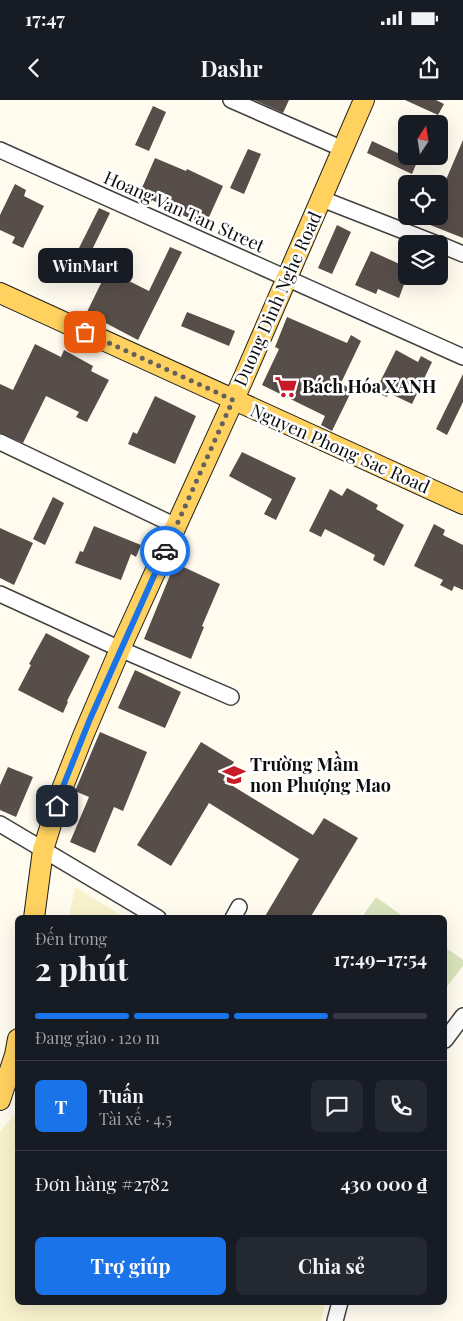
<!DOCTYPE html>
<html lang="vi">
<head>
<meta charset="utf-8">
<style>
	body { margin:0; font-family:"Playfair Display",serif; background:#242831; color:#f1f3f6; height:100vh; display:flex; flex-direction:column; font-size:19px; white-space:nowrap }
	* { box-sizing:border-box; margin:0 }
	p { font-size:16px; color:#9ea1a6 }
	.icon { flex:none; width:28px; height:28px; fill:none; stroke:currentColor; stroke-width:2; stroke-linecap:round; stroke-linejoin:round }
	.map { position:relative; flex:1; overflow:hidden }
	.details { position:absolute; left:15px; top:815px; width:432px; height:390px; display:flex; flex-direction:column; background:#171b24; border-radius:8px; box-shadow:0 5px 20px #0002 }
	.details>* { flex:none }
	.needle { width:32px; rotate:12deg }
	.tools { position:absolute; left:398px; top:15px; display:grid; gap:10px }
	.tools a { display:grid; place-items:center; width:50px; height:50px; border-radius:8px; background:#171b24; box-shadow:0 5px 20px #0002; font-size:25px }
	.pin { position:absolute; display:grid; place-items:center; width:42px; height:42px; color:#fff; margin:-21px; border-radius:10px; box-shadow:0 2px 8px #0006 }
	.courier { position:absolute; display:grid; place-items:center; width:50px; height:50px; margin:-25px; border:4px solid #1a73e8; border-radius:50%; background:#fff; color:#222; box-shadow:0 1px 6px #0007 }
	.bubble { position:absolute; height:35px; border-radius:8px; background:#171b24; box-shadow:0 5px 20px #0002; font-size:16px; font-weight:700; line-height:35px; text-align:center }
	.overview em { font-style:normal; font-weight:700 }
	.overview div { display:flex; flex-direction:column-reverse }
	.overview { display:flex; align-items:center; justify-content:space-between; height:85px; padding:0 20px }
	h1 { font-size:32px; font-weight:700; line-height:38px }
	.bar { display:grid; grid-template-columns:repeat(4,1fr); gap:8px 5px; align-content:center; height:60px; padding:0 20px }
	.bar i { height:6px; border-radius:4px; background:#363941 }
	.bar .current { background:#1a73e8 }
	.bar p { grid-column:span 4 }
	.line { display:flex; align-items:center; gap:12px; padding:0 20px; border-top:1px solid #363941 }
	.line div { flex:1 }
	.round { display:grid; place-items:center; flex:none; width:52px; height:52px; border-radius:8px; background:#242831 }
	.button { display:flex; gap:10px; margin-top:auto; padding:10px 20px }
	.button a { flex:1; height:58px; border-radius:8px; background:#1a73e8; color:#fff; font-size:20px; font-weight:700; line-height:58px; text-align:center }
	.button a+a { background:#242831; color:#f1f3f6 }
	.status { display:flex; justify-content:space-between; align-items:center; height:35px; padding:0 25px; background:#171b24; direction:ltr }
	.status svg { height:14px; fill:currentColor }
	header { display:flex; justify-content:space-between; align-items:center; height:65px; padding:0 20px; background:#171b24; font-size:22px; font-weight:700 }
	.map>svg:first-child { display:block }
	.farmland { fill:#f8f2cc }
	.cemetery { fill:#d9e4bd }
	.building { fill:#584e49 }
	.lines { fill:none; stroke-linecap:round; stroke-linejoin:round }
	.minor-casing { stroke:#414141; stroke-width:18 }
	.major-casing { stroke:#1f1f1f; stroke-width:22 }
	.minor { stroke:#fff; stroke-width:15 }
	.major { stroke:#ffd15f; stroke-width:20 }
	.done { stroke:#62615d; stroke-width:5; stroke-dasharray:0 9 }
	.route { stroke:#1a73e8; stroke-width:6 }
	.labels { text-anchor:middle; stroke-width:5; stroke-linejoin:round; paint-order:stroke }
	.street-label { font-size:18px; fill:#0e0e0e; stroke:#fff }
	.poi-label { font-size:18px; font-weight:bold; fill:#0e0e0e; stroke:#fff; text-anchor:start }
</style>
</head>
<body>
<div class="status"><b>17:47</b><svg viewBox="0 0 49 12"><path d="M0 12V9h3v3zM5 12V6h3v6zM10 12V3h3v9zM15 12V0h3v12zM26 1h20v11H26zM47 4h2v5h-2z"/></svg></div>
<header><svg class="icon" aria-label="back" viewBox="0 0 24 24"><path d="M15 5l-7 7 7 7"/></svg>Dashr<svg class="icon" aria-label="share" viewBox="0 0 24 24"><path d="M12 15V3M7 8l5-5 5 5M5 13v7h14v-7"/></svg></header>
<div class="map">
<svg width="463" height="1221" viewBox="0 0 463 1221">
	<rect width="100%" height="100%" fill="#fffbef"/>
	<path class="farmland" d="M75 787 124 817H69Z
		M17 1013 18 1202 325 1203 321 1221H0V1031Z"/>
	<path class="cemetery" d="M376 797 404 817H362Z
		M445 847 463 860V866L445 889Z"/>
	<path class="building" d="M254 0H289L283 13Z
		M405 0H436L444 4 438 15Z
		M153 6 166 12 149 51 135 45Z
		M463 40V138L410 117 439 116V96Z
		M372 41 417 62 412 74 367 53Z
		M248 49 261 54 244 94 230 88Z
		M155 58 186 71 187 69 223 86 205 126 152 100 151 103 138 97Z
		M15 84 26 90 24 96 44 106 23 148 12 143 15 137 0 130V115Z
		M99 108 110 113 89 156 78 150Z
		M337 125 351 132 332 174 318 168Z
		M170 147 182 152 138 240 98 219 96 221 85 216 106 173 125 183 127 180 149 191Z
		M371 151 406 167V179L399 198 378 189 376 194 355 185Z
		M187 212 235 231 229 246 181 226Z
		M287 217 347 243 351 235 361 241 341 283 352 290 332 331 321 325 325 316 262 285 279 249 275 247Z
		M35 244 61 257 64 250 93 266 91 271 109 280 87 322 76 317 79 312 46 296 23 343 0 333V284L13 290Z
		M396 250 418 262 421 256 432 262 412 304 389 293 387 297 375 292Z
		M463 274V302L447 335 436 329Z
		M155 296 196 316 175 364 128 344 133 332 137 334Z
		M242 352 296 378 276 420 264 414 272 399 229 376Z
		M347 388 378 405 376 409 404 425 384 466 373 460 375 455 325 429 321 437 309 431 330 389 342 396Z
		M53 397 64 403 45 445 33 439Z
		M434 424 445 430 443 435 463 445V490L454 486 452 491 440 485 443 480 414 466Z
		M94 426 141 445 136 457 131 454 121 480 75 463 80 451 83 452Z
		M0 428 33 443 14 485 0 478Z
		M175 463 220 484 202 526 204 527 191 559 144 539Z
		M46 533 90 556 67 601 68 602 63 613 18 590 31 565 29 564Z
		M135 570 181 592 165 628 118 608Z
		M100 632 147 652 123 711 114 707 95 753 70 742 89 697 75 691Z
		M201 642 234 662 223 680 313 735 324 718 358 738 310 818H264L299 759 209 703 171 766 137 745Z
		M8 667 33 677 16 717 0 710V685Z"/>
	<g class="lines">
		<defs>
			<path id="minor" d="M231 0 343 49
				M0 50 463 257
				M322 99 437 144
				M439 144 463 154
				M0 342 176 426
				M0 494 120 549 231 597
				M0 724 158 818
				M233 818 239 807
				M445 940 463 916
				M335 1221 340 1202"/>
			<path id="major" d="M0 193 463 404
				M34 818 43 750 62 689 83 636 120 549 244 277 364 0
				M0 1000 15 955 18 939"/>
		</defs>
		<use href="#minor" class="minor-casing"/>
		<use href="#major" class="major-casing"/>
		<use href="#minor" class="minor"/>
		<use href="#major" class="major"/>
	</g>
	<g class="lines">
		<path class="done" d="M85 232 233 300 165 451"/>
		<path class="route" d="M57 706 62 689 90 619 165 451"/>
	</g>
	<defs>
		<symbol id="supermarket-bare" viewBox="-9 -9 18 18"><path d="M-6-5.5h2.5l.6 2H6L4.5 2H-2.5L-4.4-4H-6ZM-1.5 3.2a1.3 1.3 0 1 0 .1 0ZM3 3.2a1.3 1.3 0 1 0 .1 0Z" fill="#ca1a2a" stroke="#fff" stroke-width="2.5" paint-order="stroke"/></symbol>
		<symbol id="school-bare" viewBox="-9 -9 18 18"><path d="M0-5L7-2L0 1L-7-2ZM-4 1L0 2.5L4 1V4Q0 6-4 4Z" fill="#ca1a2a" stroke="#fff" stroke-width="2.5" paint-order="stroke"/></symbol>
	</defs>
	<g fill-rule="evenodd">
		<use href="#supermarket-bare" x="270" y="271" width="32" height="32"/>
		<use href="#school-bare" x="218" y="659" width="32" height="32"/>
	</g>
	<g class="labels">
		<g class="street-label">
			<text transform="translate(184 112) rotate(24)" y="6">Hoang Van Tan Street</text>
			<text transform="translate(278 199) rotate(-66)" y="6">Duong Dinh Nghe Road</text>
			<text transform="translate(340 349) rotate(24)" y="6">Nguyen Phong Sac Road</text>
		</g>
		<g class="poi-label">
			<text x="302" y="293">Bách Hóa XANH</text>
			<text x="250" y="671">Trường Mầm<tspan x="250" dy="21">non Phượng Mao</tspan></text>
		</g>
	</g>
</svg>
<div class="tools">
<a><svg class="needle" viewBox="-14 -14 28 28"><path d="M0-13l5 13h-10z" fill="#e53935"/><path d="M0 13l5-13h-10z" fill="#9ea1a6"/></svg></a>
<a><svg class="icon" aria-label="locate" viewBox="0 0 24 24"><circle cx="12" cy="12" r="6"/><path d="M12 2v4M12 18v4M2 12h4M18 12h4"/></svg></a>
<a><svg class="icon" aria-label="layers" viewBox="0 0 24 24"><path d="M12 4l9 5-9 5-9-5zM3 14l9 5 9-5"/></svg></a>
</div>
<div class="pin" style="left:85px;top:232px;background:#ea580c"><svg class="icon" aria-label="bag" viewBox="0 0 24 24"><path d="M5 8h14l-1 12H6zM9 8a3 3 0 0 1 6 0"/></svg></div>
<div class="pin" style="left:57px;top:706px;background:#1f2937"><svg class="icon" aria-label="home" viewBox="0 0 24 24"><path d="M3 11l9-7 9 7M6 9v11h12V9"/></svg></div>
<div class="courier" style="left:165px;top:451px"><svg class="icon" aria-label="car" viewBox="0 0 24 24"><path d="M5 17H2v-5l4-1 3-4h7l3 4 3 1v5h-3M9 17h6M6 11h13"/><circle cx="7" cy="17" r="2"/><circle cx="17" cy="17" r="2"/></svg></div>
<div class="bubble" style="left:38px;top:148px;width:95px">WinMart</div>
<section class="details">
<div class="overview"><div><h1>2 phút</h1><p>Đến trong</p></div><em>17:49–17:54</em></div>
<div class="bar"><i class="current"></i><i class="current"></i><i class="current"></i><i></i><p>Đang giao · 120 m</p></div>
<div class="line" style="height:90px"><b class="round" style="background:#1a73e8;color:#fff">T</b><div><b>Tuấn</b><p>Tài xế · 4.5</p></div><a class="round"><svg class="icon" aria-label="chat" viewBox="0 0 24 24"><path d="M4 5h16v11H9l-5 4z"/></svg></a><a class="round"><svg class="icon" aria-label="phone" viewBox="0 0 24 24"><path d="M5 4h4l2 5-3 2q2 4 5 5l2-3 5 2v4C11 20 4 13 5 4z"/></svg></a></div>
<div class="line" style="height:65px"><div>Đơn hàng #2782</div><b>430 000 ₫</b></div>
<div class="button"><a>Trợ giúp</a><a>Chia sẻ</a></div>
</section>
</div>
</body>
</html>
